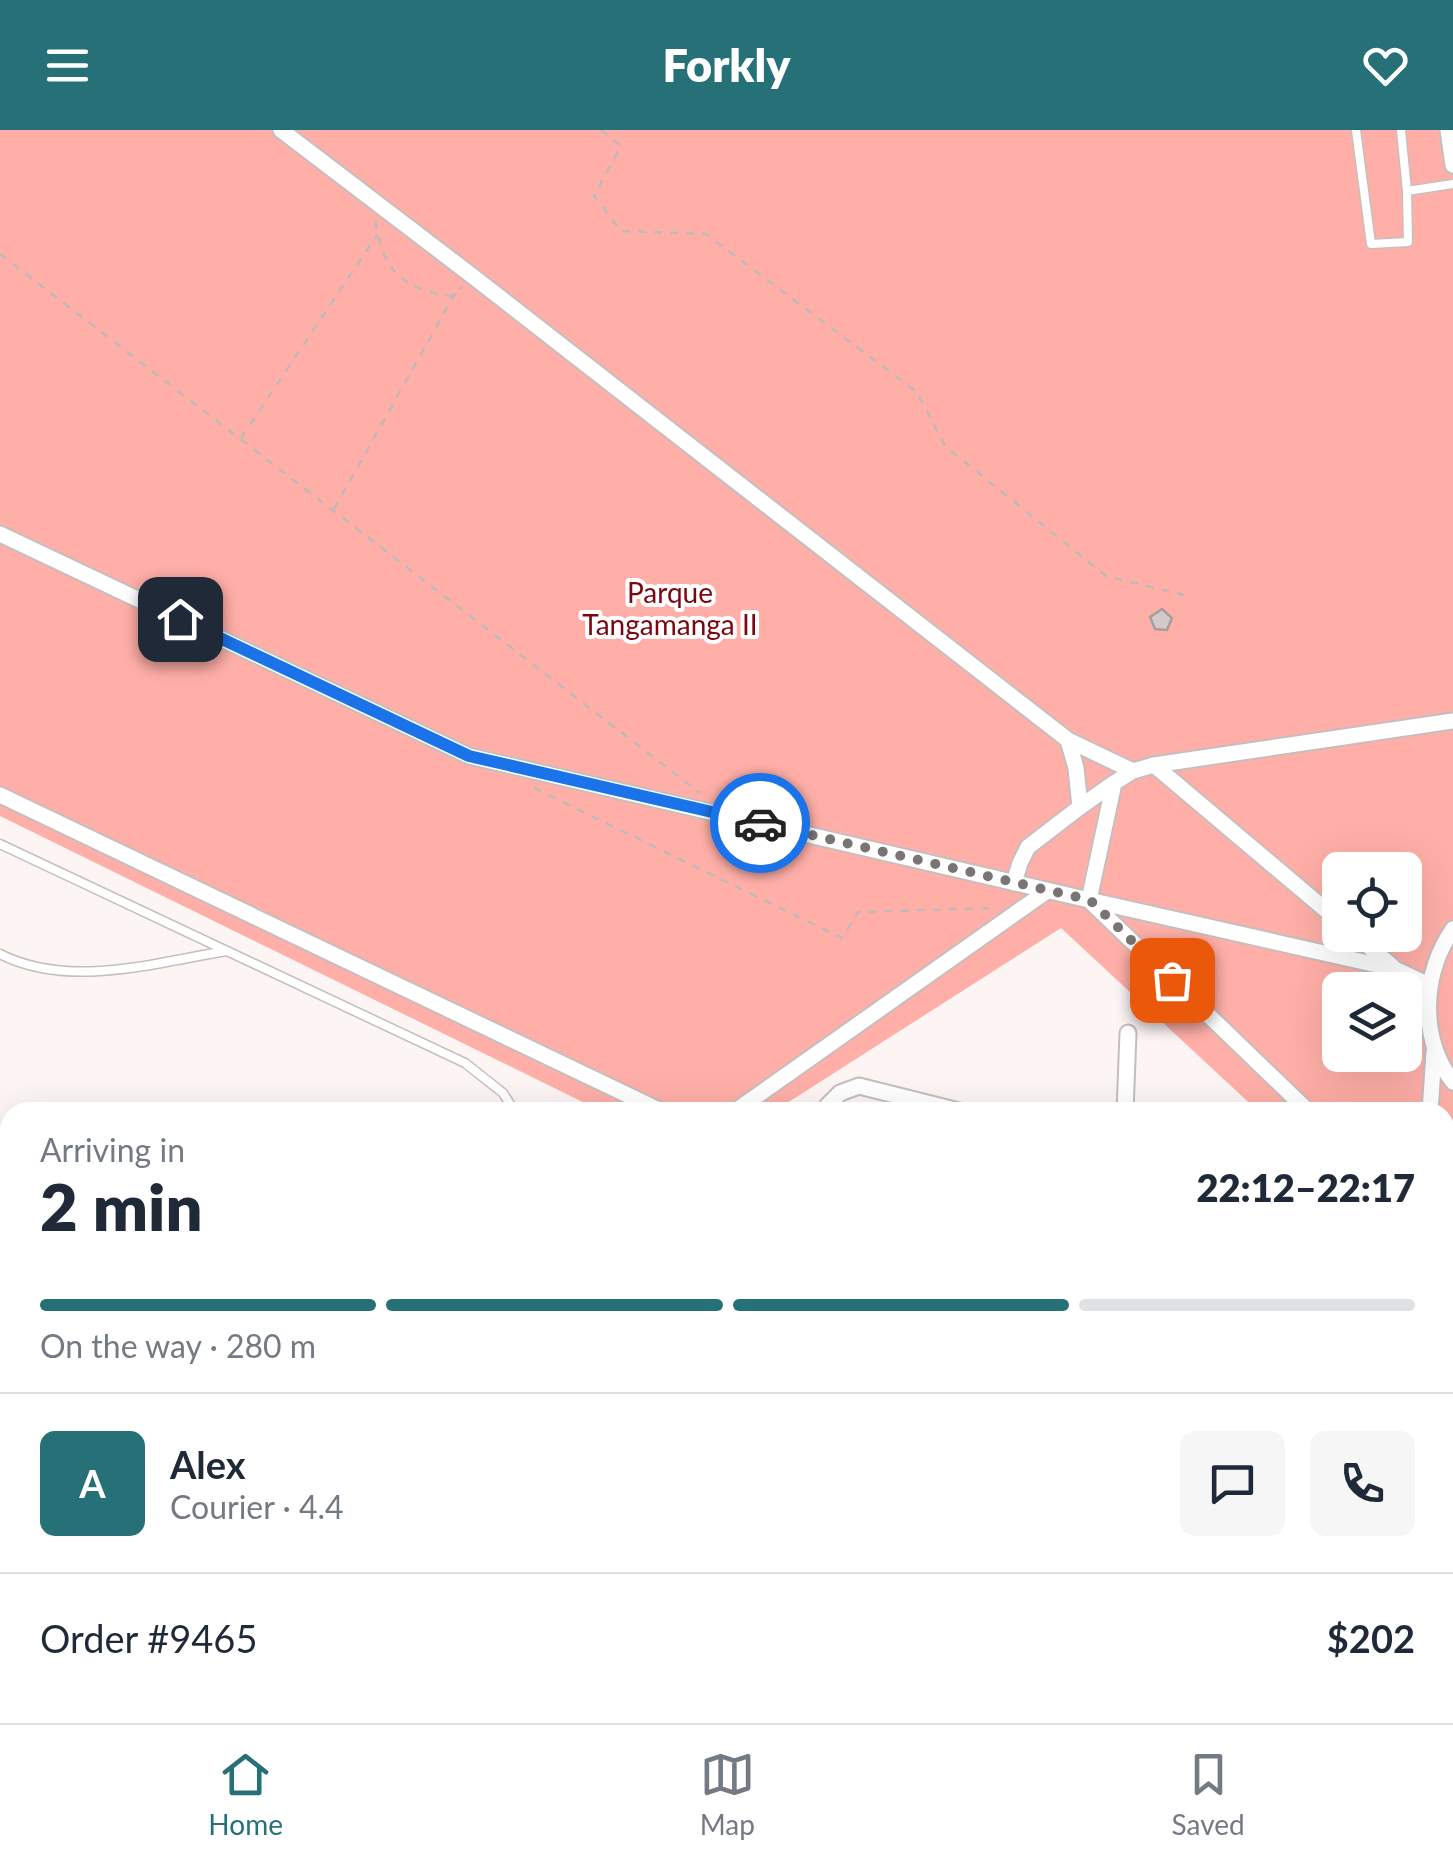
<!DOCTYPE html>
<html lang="en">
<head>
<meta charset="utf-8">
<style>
	body { margin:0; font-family:Lato,sans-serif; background:#f6f6f7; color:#1f2937; height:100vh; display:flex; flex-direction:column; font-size:38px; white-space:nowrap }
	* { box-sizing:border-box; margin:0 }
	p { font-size:32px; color:#747a83 }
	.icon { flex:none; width:55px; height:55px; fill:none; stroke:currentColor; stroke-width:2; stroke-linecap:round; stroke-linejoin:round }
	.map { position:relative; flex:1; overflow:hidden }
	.side { position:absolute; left:0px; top:972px; width:1455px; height:622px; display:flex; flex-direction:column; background:#fff; border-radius:30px 30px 0 0; box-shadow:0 10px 40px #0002 }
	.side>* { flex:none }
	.buttons { position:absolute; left:1322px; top:722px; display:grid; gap:20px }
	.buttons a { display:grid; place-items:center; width:100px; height:100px; border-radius:15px; background:#fff; box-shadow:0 10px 40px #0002; font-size:50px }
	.pin { position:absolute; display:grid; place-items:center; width:85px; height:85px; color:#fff; margin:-42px; border-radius:20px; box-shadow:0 5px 15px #0006 }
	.courier { position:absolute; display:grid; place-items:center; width:100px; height:100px; margin:-50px; border:8px solid #1a73e8; border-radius:50%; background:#fff; color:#222; box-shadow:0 2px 12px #0007 }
	.headline em { font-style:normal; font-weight:800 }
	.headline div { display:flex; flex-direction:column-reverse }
	.headline { display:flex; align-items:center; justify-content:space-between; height:170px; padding:0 40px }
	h1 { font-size:65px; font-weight:800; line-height:75px }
	.bar { display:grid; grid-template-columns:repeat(4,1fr); gap:15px 10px; align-content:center; height:120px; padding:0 40px }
	.bar i { height:12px; border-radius:8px; background:#e0e1e3 }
	.bar .current { background:#267078 }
	.bar p { grid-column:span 4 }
	.line { display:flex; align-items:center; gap:25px; padding:0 40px; border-top:2px solid #e0e1e3 }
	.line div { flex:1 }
	.round { display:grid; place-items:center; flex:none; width:105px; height:105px; border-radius:15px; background:#f6f6f7 }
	header { display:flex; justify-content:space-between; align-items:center; height:130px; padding:0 40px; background:#267078; color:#fff; font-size:45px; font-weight:800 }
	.menu { display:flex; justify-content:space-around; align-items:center; height:140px; border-top:2px solid #e0e1e3; background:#fff; font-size:28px; color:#747a83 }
	.menu a { display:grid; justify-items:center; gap:5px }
	.menu .current { color:#267078 }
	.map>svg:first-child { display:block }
	.green { fill:#ffafa7; fill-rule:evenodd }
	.building { fill:#d1cac9; stroke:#a69e9e; stroke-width:2.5 }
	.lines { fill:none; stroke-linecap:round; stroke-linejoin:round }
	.lane-casing { stroke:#c6bebe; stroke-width:11 }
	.street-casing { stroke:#c6bebe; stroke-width:19 }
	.path { stroke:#bfb9b8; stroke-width:2.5; stroke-dasharray:8 8; stroke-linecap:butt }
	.lane { stroke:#fff; stroke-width:8 }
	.street { stroke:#fff; stroke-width:15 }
	.done { stroke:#7a7575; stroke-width:10; stroke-dasharray:0 18 }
	.route { stroke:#1a73e8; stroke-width:12 }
	.labels { text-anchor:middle; stroke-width:8; stroke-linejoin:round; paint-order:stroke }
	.park-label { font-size:28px; fill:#7c0510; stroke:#fff }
</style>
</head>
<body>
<header><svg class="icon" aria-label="menu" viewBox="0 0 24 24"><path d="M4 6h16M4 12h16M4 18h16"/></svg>Forkly<svg class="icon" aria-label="heart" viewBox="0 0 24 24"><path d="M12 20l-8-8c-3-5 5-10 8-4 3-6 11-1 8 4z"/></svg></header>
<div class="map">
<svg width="1453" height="1593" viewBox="0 0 1453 1593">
	<rect width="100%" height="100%" fill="#fdf5f4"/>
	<path class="green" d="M0 0H1453V1593H1437L1436 1585H1445V982H1259L1061 798 773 982H603L0 686ZM1340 740H1405V805H1340ZM1340 860H1405V925H1340Z"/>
	<path class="building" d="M1162 479 1172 488 1167 500 1155 499 1150 487Z"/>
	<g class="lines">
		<defs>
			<path id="lane" d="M1356 0 1371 114 1408 112 1407 61
				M1401 0 1407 61 1453 54
				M0 714 465 933 503 963 515 982
				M0 824C69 859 154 833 226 821
				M0 1513 10 1505"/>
			<path id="street" d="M281 0 475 148 1068 610 1133 641
				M1448 0 1453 35
				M0 404 469 626 1089 770 1309 982
				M1068 610 1076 638 1080 677
				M1154 635 1340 792
				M1114 653 1089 770 1395 839 1429 855
				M0 665 663 982
				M1014 753 1020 733 1028 717 1080 677 1114 653 1133 641 1154 635 1453 591
				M1453 799C1422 844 1419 908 1453 952
				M1355 805 1392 836
				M734 982 1047 761
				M824 982 828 975 840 963 859 956 963 982
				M1125 982 1128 903
				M1430 982 1434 922
				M1445 1130 1453 1138
				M1445 1274 1453 1284
				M1445 1443 1453 1551
				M76 1585 86 1593
				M405 1585 420 1593
				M816 1585 998 1593
				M1085 1585V1593
				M154 1593 159 1585
				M312 1593 317 1585
				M541 1593 545 1585
				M685 1593 686 1585"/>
		</defs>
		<use href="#lane" class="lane-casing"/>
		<use href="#street" class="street-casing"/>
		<path class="path" d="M601 0 621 16 594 66 621 101 706 104 917 262 945 316 1106 446 1192 467
			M375 91C384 141 401 159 451 166L462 157
			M0 124 700 663
			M241 308 377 105
			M334 379 456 162
			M534 658 842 808 858 782 998 778"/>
		<use href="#lane" class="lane"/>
		<use href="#street" class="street"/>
	</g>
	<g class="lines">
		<path class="done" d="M760 693 1090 770 1172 850"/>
		<path class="route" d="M180 489 469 626 760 693"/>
	</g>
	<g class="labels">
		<g class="park-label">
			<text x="670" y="473">Parque<tspan x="670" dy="32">Tangamanga II</tspan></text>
		</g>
	</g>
</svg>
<div class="buttons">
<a><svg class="icon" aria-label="locate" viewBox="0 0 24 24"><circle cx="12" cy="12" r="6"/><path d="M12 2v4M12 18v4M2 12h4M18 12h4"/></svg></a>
<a><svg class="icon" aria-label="layers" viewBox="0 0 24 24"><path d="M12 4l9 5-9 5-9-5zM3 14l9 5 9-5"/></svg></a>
</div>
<div class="pin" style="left:1172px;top:850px;background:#ea580c"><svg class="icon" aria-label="bag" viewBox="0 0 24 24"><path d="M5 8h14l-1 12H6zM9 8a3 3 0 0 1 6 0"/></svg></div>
<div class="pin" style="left:180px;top:489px;background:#1f2937"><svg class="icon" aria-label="home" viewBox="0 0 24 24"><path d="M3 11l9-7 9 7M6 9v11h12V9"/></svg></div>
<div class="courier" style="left:760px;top:693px"><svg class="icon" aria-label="car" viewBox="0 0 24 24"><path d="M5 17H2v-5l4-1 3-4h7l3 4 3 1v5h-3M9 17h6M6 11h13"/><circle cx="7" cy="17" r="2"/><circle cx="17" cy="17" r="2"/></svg></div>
<section class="side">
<div class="headline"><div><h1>2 min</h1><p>Arriving in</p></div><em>22:12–22:17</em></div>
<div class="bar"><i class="current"></i><i class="current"></i><i class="current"></i><i></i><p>On the way · 280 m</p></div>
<div class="line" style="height:180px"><b class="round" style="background:#267078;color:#fff">A</b><div><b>Alex</b><p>Courier · 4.4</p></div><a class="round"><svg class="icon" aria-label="chat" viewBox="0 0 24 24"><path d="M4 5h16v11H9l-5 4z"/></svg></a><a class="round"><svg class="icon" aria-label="phone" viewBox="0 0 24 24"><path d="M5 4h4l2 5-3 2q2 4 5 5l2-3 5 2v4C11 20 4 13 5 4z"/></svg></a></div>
<div class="line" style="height:130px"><div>Order #9465</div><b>$202</b></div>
</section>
</div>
<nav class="menu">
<a class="current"><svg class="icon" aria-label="home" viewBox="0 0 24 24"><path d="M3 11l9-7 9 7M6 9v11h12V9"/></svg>Home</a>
<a><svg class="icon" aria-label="map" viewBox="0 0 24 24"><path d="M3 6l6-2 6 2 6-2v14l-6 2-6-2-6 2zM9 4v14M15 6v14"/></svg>Map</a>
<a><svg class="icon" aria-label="saved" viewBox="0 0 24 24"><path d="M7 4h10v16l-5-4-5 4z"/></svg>Saved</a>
</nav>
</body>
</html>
